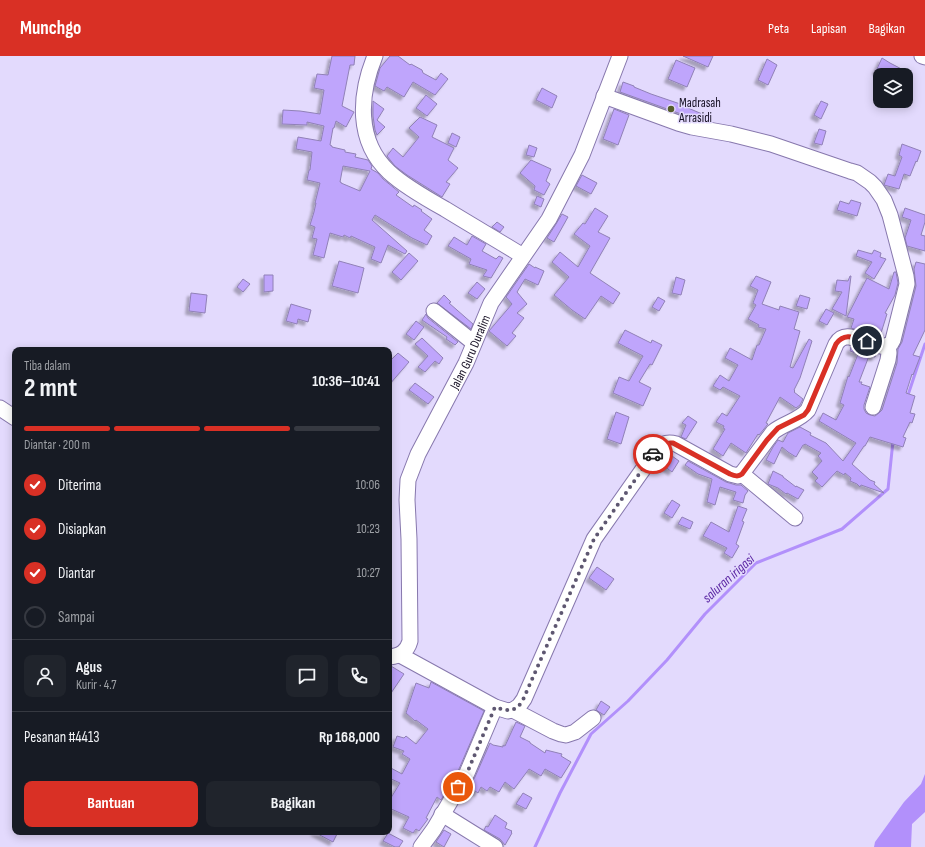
<!DOCTYPE html>
<html lang="id">
<head>
<meta charset="utf-8">
<style>
	body { margin:0; font-family:"Sofia Sans Condensed",sans-serif; background:#20242c; color:#f1f3f6; height:100vh; display:flex; flex-direction:column; font-size:15px; white-space:nowrap }
	* { box-sizing:border-box; margin:0 }
	p { font-size:13px; color:#9ea1a6 }
	.icon { flex:none; width:22px; height:22px; fill:none; stroke:currentColor; stroke-width:2; stroke-linecap:round; stroke-linejoin:round }
	.map { position:relative; flex:1; overflow:hidden }
	.sheet { position:absolute; left:12px; top:291px; width:380px; height:488px; display:flex; flex-direction:column; background:#171b24; border-radius:8px; box-shadow:0 2px 10px #0003 }
	.sheet>* { flex:none }
	.controls { position:absolute; left:873px; top:12px; display:grid; gap:8px }
	.controls a { display:grid; place-items:center; width:40px; height:40px; border-radius:8px; background:#171b24; box-shadow:0 2px 10px #0003; font-size:20px }
	.pin { position:absolute; display:grid; place-items:center; width:34px; height:34px; color:#fff; margin:-17px; border:2px solid #fff; border-radius:50%; box-shadow:0 1px 4px #0007 }
	.courier { position:absolute; display:grid; place-items:center; width:40px; height:40px; margin:-20px; border:3px solid #d93025; border-radius:50%; background:#fff; color:#222; box-shadow:0 1px 5px #0007 }
	.overview em { font-style:normal; font-weight:700 }
	.overview div { display:flex; flex-direction:column-reverse }
	.overview { display:flex; align-items:center; justify-content:space-between; height:68px; padding:0 12px }
	h1 { font-size:26px; font-weight:700; line-height:30px }
	.bar { display:grid; grid-template-columns:repeat(4,1fr); gap:6px 4px; align-content:center; height:48px; padding:0 12px }
	.bar i { height:5px; border-radius:3px; background:#363941 }
	.bar .current { background:#d93025 }
	.bar p { grid-column:span 4 }
	.line { display:flex; align-items:center; gap:10px; padding:0 12px; border-top:1px solid #363941 }
	.line div { flex:1 }
	.round { display:grid; place-items:center; flex:none; width:42px; height:42px; border-radius:8px; background:#20242c }
	ol { padding:0 12px; list-style:none }
	li { display:flex; align-items:center; gap:12px; height:44px }
	li p { margin-inline-start:auto }
	li .icon { padding:4px; border-radius:50%; background:#d93025; color:#fff; stroke-width:4 }
	li:last-child { color:#9ea1a6 }
	li i { width:22px; height:22px; border:2px solid #363941; border-radius:50% }
	.cta { display:flex; gap:8px; margin-top:auto; padding:8px 12px }
	.cta a { flex:1; height:46px; border-radius:8px; background:#d93025; color:#fff; font-size:16px; font-weight:700; line-height:46px; text-align:center }
	.cta a+a { background:#20242c; color:#f1f3f6 }
	header { display:flex; align-items:center; gap:24px; box-sizing:border-box; height:56px; padding:0 20px; background:#d93025; color:#fff }
	header strong { font-size:19px }
	nav { display:flex; gap:22px; margin-inline-start:auto; font-size:14px }
	.map>svg:first-child { display:block }
	.water { fill:#b290fb }
	.lines { fill:none; stroke-linecap:round; stroke-linejoin:round }
	.stream { stroke:#b290fb; stroke-width:3 }
	.building { fill:#bfa5fc; stroke:#9081b6; fill-rule:evenodd; filter:url(#shadow) }
	.minor-casing { stroke:#8778ad; stroke-width:17 }
	.minor { stroke:#fff; stroke-width:15 }
	.done { stroke:#5e5771; stroke-width:4; stroke-dasharray:0 7.2 }
	.route { stroke:#d93025; stroke-width:5 }
	.poi-dot { fill:#555d2b; stroke:#e3dafd; stroke-width:1.5 }
	.labels { text-anchor:middle; stroke-width:3; stroke-linejoin:round; paint-order:stroke }
	.poi-label { font-size:13px; fill:#171125; stroke:#e3dafd; text-anchor:start }
	.street-label { font-size:13px; fill:#171125; stroke:#e3dafd }
	.water-label { font-size:14px; font-style:italic; fill:#5c28a4; stroke:#e3dafd }
</style>
</head>
<body>
<header>
<strong>Munchgo</strong>
<nav><a>Peta</a><a>Lapisan</a><a>Bagikan</a></nav>
</header>
<div class="map">
<svg width="925" height="791" viewBox="0 0 925 791">
	<defs>
		<filter id="shadow"><feDropShadow dx="-3.5" dy="3.5" stdDeviation="1" flood-color="#0004"/></filter>
	</defs>
	<rect width="100%" height="100%" fill="#e3dafd"/>
	<path class="water" d="M925 718V756L912 768 911 791H874L875 786 904 746 921 728Z"/>
	<g class="lines">
		<path class="stream" d="M907 342 925 288
			M535 791 560 737 591 678 628 645 667 604 705 558 756 507 842 473 888 433 893 385"/>
	</g>
	<path class="building" d="M332 0H355L354 9H350L342 50 354 56 346 71 336 65 334 72H333L330 89 332 90V91L345 94V96L356 98 355 101 368 104 372 110 371 113 378 117 383 123 399 136 396 139 413 151 414 149 422 154 421 155 432 163 424 174 432 180 427 189 412 182 375 159 372 164 407 195 405 198 388 189 381 207 371 203 375 191 351 180 350 182 344 179 343 181 330 177 324 202 313 199 317 183 312 182 315 171 310 169 314 156 316 147H315L320 127 307 124 309 114H310L312 96 296 93 298 81 321 85 324 70 307 66V69L282 68 283 54 300 55 320 58 324 34 314 32 317 18 328 19ZM343 110 370 115 360 135 341 127V126H340Z
		M390 0H398L410 9 411 8 422 14 423 17 436 24 441 17 448 23 435 39 413 26 404 41 387 31 384 35 375 30 380 12Z
		M683 0H713L708 11Z
		M882 2 890 7 913 19H893L886 16 884 19H883L876 15Z
		M767 3 777 9 768 29 758 24Z
		M676 4 695 12 687 31 668 23Z
		M623 26 634 30V31L651 38 689 51 688 52 707 60 705 64 694 62 681 58 620 36Z
		M542 32 557 40 552 52 536 44Z
		M426 39 437 48 427 60 416 52Z
		M373 45 384 53 377 64 385 71 377 79 375 74 373 60Z
		M821 45 828 48 821 63 814 59Z
		M614 53 629 59 618 89 603 83Z
		M420 61 437 69 432 81 454 92 448 104 458 112 446 126 450 128 442 141 407 119 395 110 387 100 393 92 403 101 419 81 409 72Z
		M819 73 826 75 822 89 814 87Z
		M452 77 460 81 456 91 448 87Z
		M902 88 921 95 917 106 916 105 910 120 904 118 899 133 884 129 888 118 895 120 902 101 899 99Z
		M529 89 537 92 534 101 526 99Z
		M531 104 551 113 546 125 550 128 544 139 534 134 535 130 520 117Z
		M582 119 597 127 591 138 576 130Z
		M537 140 544 143 541 151 534 148Z
		M851 144 861 147 857 160 837 154 840 145 849 148Z
		M595 152 608 160 598 176 610 182 590 217 620 237 613 248 601 240 585 263 572 254 554 239 569 221 552 206 560 196 578 211 590 190 574 178 583 167 585 168Z
		M905 152 925 159V166L921 179 925 180V195L907 190 905 182 911 164 902 161Z
		M562 158 568 161 554 186 547 182 556 168Z
		M497 166 504 171 500 176 492 171Z
		M472 180 486 188 482 195 496 203 499 200 503 202 491 222 483 220 487 214 469 208 471 203 448 190 454 181 467 189Z
		M858 194 872 198 874 194 881 197 880 201 886 203 874 223 865 217 872 206 856 200Z
		M409 197 418 205 401 224 392 216Z
		M339 205 364 212 358 237 332 230Z
		M916 206 925 208V274L913 299 920 301 913 319 912 318 906 337 915 340 910 357 915 358 912 367 910 366 903 381 906 382 903 391 870 381 865 390H864L852 408 870 424 875 426 874 428 884 437 861 429 860 431 857 428 850 425 851 422 845 417 844 419 837 415 822 431 815 425 818 422 812 416 822 405 818 400 821 397 805 388 804 389H803L796 401 788 396 782 391 774 408 766 404 773 391 778 384 783 386 788 377 800 371 811 377 810 379 826 387 843 405 856 387 819 365 823 357 836 364 844 349 840 347 848 320 849 321 858 298 850 295 851 291 876 298 875 301 869 300 859 326H862L861 328 870 331 864 349V353L866 357 870 359 875 360 879 357 882 354 897 307 898 293 902 286 916 230 914 213Z
		M529 208 535 212V211L544 215 538 229 525 223 517 236 527 248 517 257 524 262 512 277 516 280 507 290 489 275 512 248 506 241Z
		M894 216H896L898 227 895 239 885 257 887 258 881 277 872 274 870 278 851 272 854 263 847 261 867 222 889 233Z
		M264 219H273V235L264 236Z
		M756 220 771 226 762 248 779 254 780 250 799 256 794 273 800 275 790 311 793 312 809 283 812 285 800 322 794 334 795 335 794 336 803 343 800 349 796 352 780 341 766 367 768 368 759 379 758 378 746 397 731 387 723 400 713 393 725 373 723 372 724 370 716 366 722 357 727 360 740 340 723 331 720 334 713 330 720 319 729 325 738 309 725 302 730 292 752 304 757 289H759L766 273 758 271 759 269 748 263 756 249 753 247 758 234 750 230Z
		M850 220H851L846 260 832 253 842 236 835 235 837 224 848 225Z
		M676 221 685 224 681 239 672 237Z
		M243 223 250 228 243 236 237 231Z
		M477 226 485 233 477 243 468 237Z
		M191 237 207 239 205 257 189 255Z
		M444 239 451 246 449 247 473 268 471 273 437 247Z
		M800 239 810 242 807 253 796 250Z
		M658 241 665 245 659 255 652 251Z
		M291 248 311 254 308 266 298 263 297 268 286 265Z
		M826 253 834 257 827 269 819 265Z
		M426 258 428 262 458 286 455 289 446 283 447 281 422 264Z
		M416 265 424 271 414 284 406 278Z
		M625 274 651 287 652 284 662 289 652 309 650 308 639 326 651 332 643 350 613 337 619 321 629 325 643 300 618 287Z
		M422 282 443 302 439 308 435 305 425 316 418 311 428 300 415 288Z
		M398 297 409 306 389 329V306Z
		M415 327 434 341 428 348 409 334Z
		M616 356 629 361 621 388 607 383Z
		M688 360 697 366 686 383 681 381 686 369 682 367Z
		M672 400 679 405 672 416 664 410Z
		M688 405 726 426 736 429H741L748 435 745 439 743 447 733 444 736 436 720 431 715 449 707 446 712 423 698 418 685 409Z
		M773 415 783 420V421L796 431V430L804 434 798 443 787 437 786 438 778 432 768 428Z
		M672 444 680 449 672 462 664 457Z
		M738 450 747 453 742 465 744 466 736 488 739 490 732 502 724 497 727 492 703 480 711 466 729 476Z
		M682 461 693 466 690 473 678 468Z
		M597 511 614 523 606 534 589 522Z
		M389 610H391L404 618 389 640Z
		M431 626 484 655 459 713 451 726 445 722 449 728 446 735 441 744 437 741 426 762 428 763 419 775 416 773 413 777 403 772 409 761 389 752V745L400 727 389 722V711L402 718 410 703 402 698 404 695 393 691 397 680 404 682 406 680 416 688 428 673 416 664 415 665 406 657 416 627 429 632Z
		M601 645 610 651 604 659 596 654Z
		M516 666 525 670 520 681 530 686V687L545 697 546 694 562 698 561 700 571 706 561 722 545 713 541 720 529 713 514 733 505 726 499 736 490 731 487 735 481 731 478 737 469 731 475 721 490 687 493 689 503 691V689L505 690Z
		M523 737 532 742 526 753 516 748Z
		M495 759 507 767 505 772 512 775 511 776 512 777 505 789 500 783 484 774 486 770 488 771Z
		M444 774 451 778 444 791 436 786Z
		M314 776H338L333 786Z
		M388 777 403 785 399 791H395L383 785Z"/>
	<g class="lines">
		<defs>
			<g id="minor">
				<path d="M375 0C359 39 356 85 389 116 404 130 427 143 445 153 471 169 497 184 523 200"/>
				<path d="M922 0 925 1"/>
				<path d="M434 255 474 287"/>
				<path d="M873 351 888 304 889 297 888 289"/>
				<path d="M0 352 15 362"/>
				<path d="M742 418 795 462"/>
				<path d="M400 599 495 651 508 655 513 654 519 650 524 643 594 483 658 392C663 387 669 386 676 388L730 418 738 420 743 416 773 376C784 367 799 365 808 354L836 288C839 283 843 280 850 281L881 290C887 291 891 289 893 284L907 228 906 220 890 159 884 144 875 131 870 126 857 117 850 115 771 88 731 78 692 71 678 67 604 40"/>
				<path id="s1" d="M389 601C400 600 407 596 410 585L409 483 407 444 408 424 418 398 466 307 491 247 549 163 582 99 620 0"/>
				<path d="M513 654 553 675 561 678 566 679 575 676 593 662"/>
				<path d="M442 758 495 791"/>
				<path d="M421 791 434 773 467 717 495 651"/>
			</g>
		</defs>
		<use href="#minor" class="minor-casing"/>
		<use href="#minor" class="minor"/>
	</g>
	<g class="lines">
		<path class="done" d="M458 731 467 717 495 651C508 655 513 657 522 646L594 483 653 398"/>
		<path class="route" d="M653 398C658 391 663 386 673 387L730 418C735 420 738 421 742 418L767 384 778 372 804 359 808 354 836 288C845 276 855 282 867 285"/>
	</g>
	<circle class="poi-dot" cx="671" cy="53" r="4"/>
	<g class="labels">
		<g class="poi-label">
			<text x="679" y="51">Madrasah<tspan x="679" dy="15">Arrasidi</tspan></text>
		</g>
		<g class="street-label">
			<text dy="5" stroke="none"><textPath href="#s1" startOffset="332">Jalan Guru Duralim</textPath></text>
		</g>
		<g class="water-label">
			<text transform="translate(728 522) rotate(-42)" y="5">saluran irigasi</text>
		</g>
	</g>
</svg>
<div class="controls">
<a><svg class="icon" aria-label="layers" viewBox="0 0 24 24"><path d="M12 4l9 5-9 5-9-5zM3 14l9 5 9-5"/></svg></a>
</div>
<div class="pin" style="left:458px;top:731px;background:#ea580c"><svg class="icon" aria-label="bag" viewBox="0 0 24 24"><path d="M5 8h14l-1 12H6zM9 8a3 3 0 0 1 6 0"/></svg></div>
<div class="pin" style="left:867px;top:285px;background:#1f2937"><svg class="icon" aria-label="home" viewBox="0 0 24 24"><path d="M3 11l9-7 9 7M6 9v11h12V9"/></svg></div>
<div class="courier" style="left:653px;top:398px"><svg class="icon" aria-label="car" viewBox="0 0 24 24"><path d="M5 17H2v-5l4-1 3-4h7l3 4 3 1v5h-3M9 17h6M6 11h13"/><circle cx="7" cy="17" r="2"/><circle cx="17" cy="17" r="2"/></svg></div>
<section class="sheet">
<div class="overview"><div><h1>2 mnt</h1><p>Tiba dalam</p></div><em>10:36–10:41</em></div>
<div class="bar"><i class="current"></i><i class="current"></i><i class="current"></i><i></i><p>Diantar · 200 m</p></div>
<ol>
<li><svg class="icon" aria-label="check" viewBox="0 0 24 24"><path d="M5 12l5 5 9-10"/></svg>Diterima<p>10:06</p></li>
<li><svg class="icon" aria-label="check" viewBox="0 0 24 24"><path d="M5 12l5 5 9-10"/></svg>Disiapkan<p>10:23</p></li>
<li><svg class="icon" aria-label="check" viewBox="0 0 24 24"><path d="M5 12l5 5 9-10"/></svg>Diantar<p>10:27</p></li>
<li><i></i>Sampai</li>
</ol>
<div class="line" style="height:72px"><a class="round"><svg class="icon" aria-label="person" viewBox="0 0 24 24"><circle cx="12" cy="8" r="4"/><path d="M4 21q1-7 8-7t8 7"/></svg></a><div><b>Agus</b><p>Kurir · 4.7</p></div><a class="round"><svg class="icon" aria-label="chat" viewBox="0 0 24 24"><path d="M4 5h16v11H9l-5 4z"/></svg></a><a class="round"><svg class="icon" aria-label="phone" viewBox="0 0 24 24"><path d="M5 4h4l2 5-3 2q2 4 5 5l2-3 5 2v4C11 20 4 13 5 4z"/></svg></a></div>
<div class="line" style="height:52px"><div>Pesanan #4413</div><b>Rp 168,000</b></div>
<div class="cta"><a>Bantuan</a><a>Bagikan</a></div>
</section>
</div>
</body>
</html>
